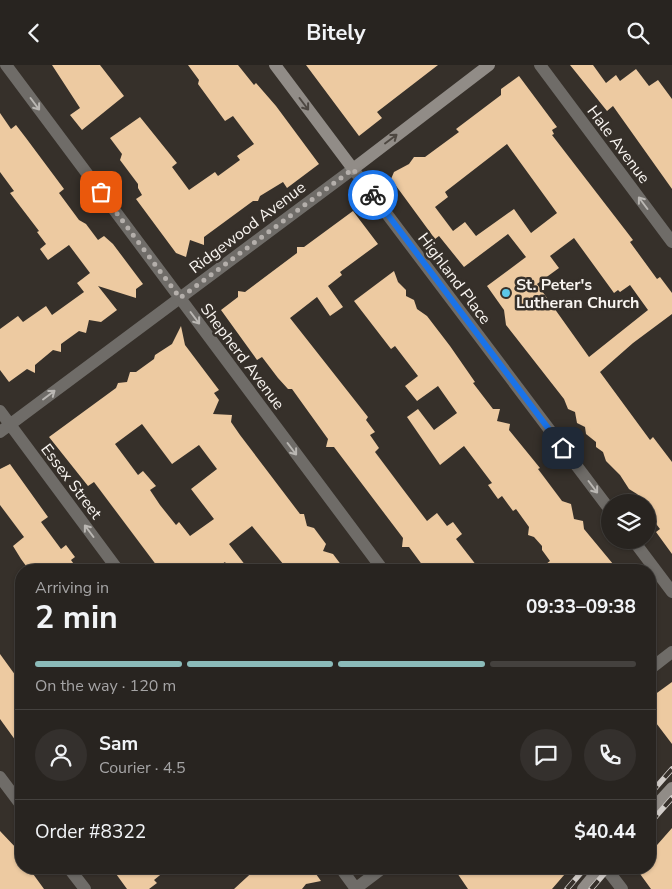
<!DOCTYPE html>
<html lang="en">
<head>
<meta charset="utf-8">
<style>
	body { margin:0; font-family:"Nunito Sans",sans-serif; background:#34302d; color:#f1f3f6; height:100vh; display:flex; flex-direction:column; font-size:19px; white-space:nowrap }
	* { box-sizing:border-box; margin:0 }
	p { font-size:16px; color:#a5a4a5 }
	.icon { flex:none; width:28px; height:28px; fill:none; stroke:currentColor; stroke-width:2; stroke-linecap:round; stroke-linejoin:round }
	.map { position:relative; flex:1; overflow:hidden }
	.details { position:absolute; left:15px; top:499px; width:641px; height:310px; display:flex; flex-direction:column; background:#282420; border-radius:20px; box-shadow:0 1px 4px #0004,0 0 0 1px #44413e }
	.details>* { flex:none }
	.buttons { position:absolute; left:601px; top:429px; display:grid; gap:10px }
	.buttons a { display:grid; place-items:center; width:55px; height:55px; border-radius:50%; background:#282420; box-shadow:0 1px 4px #0004,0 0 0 1px #44413e; font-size:25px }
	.pin { position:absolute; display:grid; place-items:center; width:42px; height:42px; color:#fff; margin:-21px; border-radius:10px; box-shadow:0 2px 8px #0006 }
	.courier { position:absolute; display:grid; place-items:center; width:50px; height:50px; margin:-25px; border:4px solid #1a73e8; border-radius:50%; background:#fff; color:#222; box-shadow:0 1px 6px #0007 }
	.headline em { font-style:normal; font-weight:700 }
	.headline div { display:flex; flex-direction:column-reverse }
	.headline { display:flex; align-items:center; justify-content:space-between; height:85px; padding:0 20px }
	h1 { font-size:32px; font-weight:700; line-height:38px }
	.bar { display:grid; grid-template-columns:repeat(4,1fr); gap:8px 5px; align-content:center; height:60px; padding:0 20px }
	.bar i { height:6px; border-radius:4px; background:#44413e }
	.bar .active { background:#8bbbb9 }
	.bar p { grid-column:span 4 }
	.line { display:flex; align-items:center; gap:12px; padding:0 20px; border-top:1px solid #44413e }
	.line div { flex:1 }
	.round { display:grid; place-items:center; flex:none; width:52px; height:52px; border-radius:26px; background:#34302d }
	header { display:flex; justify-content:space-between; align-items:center; height:65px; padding:0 20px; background:#282420; font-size:22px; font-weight:700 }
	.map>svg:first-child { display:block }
	.building { fill:#edcaa1; fill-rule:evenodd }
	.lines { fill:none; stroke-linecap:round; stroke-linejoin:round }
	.street { stroke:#6f6c68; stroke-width:12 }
	.secondary { stroke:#918c87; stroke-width:12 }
	.rail-casing { stroke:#d2cdc9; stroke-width:5.5 }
	.rail { stroke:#36302a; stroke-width:4; stroke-dasharray:11; stroke-linecap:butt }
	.oneway { stroke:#bab7b3 }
	.oneway2 { stroke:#4d4741 }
	.done { stroke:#b4afab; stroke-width:5; stroke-dasharray:0 9 }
	.route { stroke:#1a73e8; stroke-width:6 }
	.poi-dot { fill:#5cc7e8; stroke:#36302a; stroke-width:2 }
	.labels { text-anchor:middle; stroke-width:5; stroke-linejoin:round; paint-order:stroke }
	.street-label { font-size:16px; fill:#f8f4f0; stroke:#36302a }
	.poi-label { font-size:16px; font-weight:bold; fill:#f8f4f0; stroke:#36302a; text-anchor:start }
</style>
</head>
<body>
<header><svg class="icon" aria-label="back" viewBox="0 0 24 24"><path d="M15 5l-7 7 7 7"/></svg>Bitely<svg class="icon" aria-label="search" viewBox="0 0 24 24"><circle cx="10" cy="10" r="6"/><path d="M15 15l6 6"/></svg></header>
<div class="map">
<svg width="672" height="824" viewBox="0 0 672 824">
	<rect width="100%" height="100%" fill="#36302a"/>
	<path class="building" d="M52 0H100L124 31 82 65 70 50 80 43Z
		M188 0H238L254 20 256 18 276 41 319 99 287 123 283 117 260 131 258 136H253L204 172V180L190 175 186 192 176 188 136 134 142 130 138 123V119L120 95 122 89 110 73 140 52 177 98 172 102 189 125 215 107 218 111 240 95 237 91 254 79 233 51 225 56 198 19 199 15Z
		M306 0H438L377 47 382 53 359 71Z
		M570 0H593L606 18 616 10 620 16 636 4 649 21 658 15 672 34V124L613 41 607 46Z
		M519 11 557 62 552 65 554 69 552 70 633 175 630 177 657 214 660 212 672 228V249L633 278 600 307 650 375 653 372 672 397V489L656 467 660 464 650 451 652 449 648 443V438H644L637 429 629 424 620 410 606 396 603 387 596 382V377L586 369 585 362 577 358 575 347 568 344 564 334 506 260 504 245 487 221 526 192 508 169 464 202 439 171 435 174 391 114 394 107 409 99 414 92H425L459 67 456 64 501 30V24ZM507 79 557 148 531 168 514 144 476 171 465 157 453 166 435 142 448 132 445 127ZM574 173 614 228 618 225 620 227 630 220 648 245 589 292 537 219 559 203 550 191Z
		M0 48 11 64 16 60 26 73 64 124 59 128 79 155 86 159 98 175 104 171 113 179 143 219 136 224V233L98 221 117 245 101 257 89 255 86 268 79 266 61 279V287L53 285 35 300V308L27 304 9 317 0 305V264L18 251 23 257 46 241 52 250 84 227 77 218 90 208 69 180 48 195 40 184 46 179 37 167 39 166 10 128 14 126 0 107Z
		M353 146 378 179 340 207 342 210 328 221 343 242 330 251 317 232 290 253 368 352 366 355 375 367 370 370 379 383 375 387 402 423 427 456 437 448 447 461 453 457 462 469 456 474 480 505H426L409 482H402L403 473 334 382H326L328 374 292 324H288L278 313 262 292 257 295 221 245 238 232V226L245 227 297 188V182H304Z
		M394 206 398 217 406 225V231L414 235 417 244 427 251 450 281 475 317 473 318 493 344H500L497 356 510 359 509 365 540 403 538 404 562 436 571 439 574 454 583 456 584 464 618 505H538L550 496 542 485V481L534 472 528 470 529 462 516 444 513 446 502 431 498 434 488 420 492 418 464 381 440 400 407 352 418 344 434 365 457 348 438 321 417 336 405 321 418 311 395 281 391 284 354 236Z
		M181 261 185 280 219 325 214 328 219 335 213 349 232 350 231 357 240 370 300 449H304L307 461 314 463 326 479 323 486 333 489 345 505H288L252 461 229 479 249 505H230L225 497 214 505H160L94 417 88 421 49 372 116 323 118 318 127 317 130 307H136L154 294 155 290 172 279ZM142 359 172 399 199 380 217 404 191 424 214 454 190 471 179 457 176 460 160 440 150 425 156 421 143 406 138 410 115 379Z
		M10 399 48 452 41 457 61 484 66 480 75 492 71 495 78 505H29L21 494 13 481 24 472 0 440V404Z
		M0 589 21 618V683L0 654Z
		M672 617V679L650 650V633Z
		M672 763V824H651L635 802H650V788Z
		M0 766 18 785 21 793V802H28L44 824H0Z
		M111 802H170L154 815 157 818 149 824H127Z
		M258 802H311L321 816 306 819 302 824H234Z
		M453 802H571L552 824H468Z"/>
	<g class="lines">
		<path class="street" d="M6 0 383 505
			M540 0 672 177
			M0 346 118 505
			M0 367 353 104 610 445
			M633 475 672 527
			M650 604 672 587
			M0 712 21 740
			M68 802 85 824
			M340 802 356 824
			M605 802 622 824
			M355 824 384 802"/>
		<path class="secondary" d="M275 0 353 104 489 0
			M650 747 672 723
			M583 824 601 802"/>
		<defs>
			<path id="rail" d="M650 729 672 704
				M650 758 672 733
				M567 824 586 802
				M591 824 610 802"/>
		</defs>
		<use href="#rail" class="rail-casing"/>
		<use href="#rail" class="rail"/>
	</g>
	<defs><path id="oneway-shaft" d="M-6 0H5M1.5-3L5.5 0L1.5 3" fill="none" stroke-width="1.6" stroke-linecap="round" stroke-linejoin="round" transform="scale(1.25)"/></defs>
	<g class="oneway">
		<use href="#oneway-shaft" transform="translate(35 39) rotate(53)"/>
		<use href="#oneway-shaft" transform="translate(643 138) rotate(-127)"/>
		<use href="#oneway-shaft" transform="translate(195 253) rotate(53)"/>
		<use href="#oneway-shaft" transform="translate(49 330) rotate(-37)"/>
		<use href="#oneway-shaft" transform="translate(292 384) rotate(53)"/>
		<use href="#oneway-shaft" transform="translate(593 422) rotate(53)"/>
		<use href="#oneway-shaft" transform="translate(89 466) rotate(-127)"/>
	</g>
	<g class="oneway2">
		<use href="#oneway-shaft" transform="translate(304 39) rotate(53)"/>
		<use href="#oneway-shaft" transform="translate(391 74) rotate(-37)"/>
	</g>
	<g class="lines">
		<path class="done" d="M101 127 180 233 353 104 373 130"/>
		<path class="route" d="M373 130 563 383"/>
	</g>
	<circle class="poi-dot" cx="506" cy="228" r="5"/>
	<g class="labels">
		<g class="street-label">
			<text transform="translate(619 79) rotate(53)" y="6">Hale Avenue</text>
			<text transform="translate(247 162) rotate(-37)" y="6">Ridgewood Avenue</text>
			<text transform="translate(455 213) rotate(53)" y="6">Highland Place</text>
			<text transform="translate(243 291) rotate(53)" y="6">Shepherd Avenue</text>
			<text transform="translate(72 416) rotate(53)" y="6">Essex Street</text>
		</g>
		<g class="poi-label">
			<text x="516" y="225">St. Peter's<tspan x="516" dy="18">Lutheran Church</tspan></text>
		</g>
	</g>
</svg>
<div class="buttons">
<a><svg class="icon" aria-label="layers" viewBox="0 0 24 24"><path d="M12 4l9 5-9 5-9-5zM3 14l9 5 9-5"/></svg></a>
</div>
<div class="pin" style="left:101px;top:127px;background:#ea580c"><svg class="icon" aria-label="bag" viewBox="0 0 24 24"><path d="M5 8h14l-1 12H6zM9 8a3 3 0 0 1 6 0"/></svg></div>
<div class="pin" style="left:563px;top:383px;background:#1f2937"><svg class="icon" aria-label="home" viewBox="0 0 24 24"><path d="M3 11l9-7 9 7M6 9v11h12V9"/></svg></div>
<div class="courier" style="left:373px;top:130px"><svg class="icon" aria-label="bike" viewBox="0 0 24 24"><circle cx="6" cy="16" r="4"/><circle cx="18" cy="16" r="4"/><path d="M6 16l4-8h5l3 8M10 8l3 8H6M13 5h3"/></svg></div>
<section class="details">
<div class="headline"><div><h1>2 min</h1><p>Arriving in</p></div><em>09:33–09:38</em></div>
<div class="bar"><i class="active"></i><i class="active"></i><i class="active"></i><i></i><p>On the way · 120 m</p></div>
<div class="line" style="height:90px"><a class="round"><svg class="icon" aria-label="person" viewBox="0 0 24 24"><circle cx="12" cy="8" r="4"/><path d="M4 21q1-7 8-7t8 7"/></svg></a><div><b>Sam</b><p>Courier · 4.5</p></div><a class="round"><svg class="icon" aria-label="chat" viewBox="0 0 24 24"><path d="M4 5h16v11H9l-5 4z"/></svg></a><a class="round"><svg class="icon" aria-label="phone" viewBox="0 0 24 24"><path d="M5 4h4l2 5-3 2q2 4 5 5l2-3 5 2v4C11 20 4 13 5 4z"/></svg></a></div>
<div class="line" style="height:65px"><div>Order #8322</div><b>$40.44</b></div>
</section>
</div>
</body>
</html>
